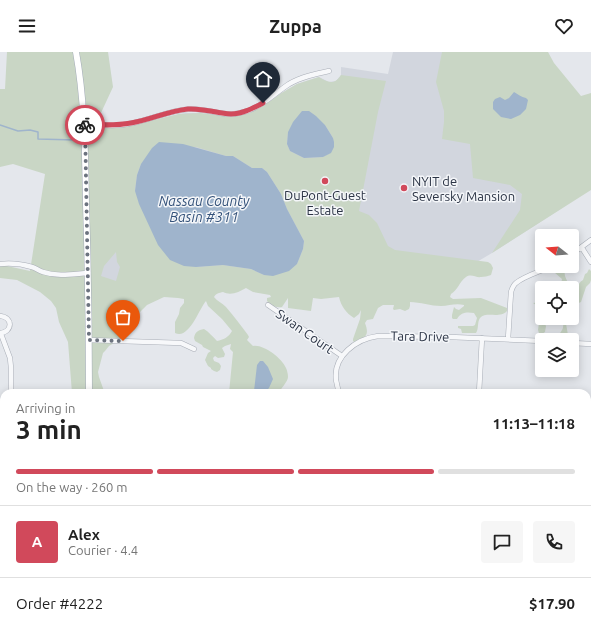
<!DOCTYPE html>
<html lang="en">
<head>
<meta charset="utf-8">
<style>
	body { margin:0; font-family:Ubuntu,sans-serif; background:#f6f6f6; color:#222; height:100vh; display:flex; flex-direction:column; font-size:15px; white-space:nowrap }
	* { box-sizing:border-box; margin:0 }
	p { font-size:13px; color:#767676 }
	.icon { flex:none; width:22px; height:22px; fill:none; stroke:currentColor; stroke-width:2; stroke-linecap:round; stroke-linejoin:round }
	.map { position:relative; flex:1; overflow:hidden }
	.side { position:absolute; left:0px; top:337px; width:591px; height:248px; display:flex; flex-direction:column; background:#fff; border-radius:12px 12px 0 0; box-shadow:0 2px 10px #0003 }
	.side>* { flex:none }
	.needle { width:26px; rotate:287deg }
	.tools { position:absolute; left:535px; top:177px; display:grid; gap:8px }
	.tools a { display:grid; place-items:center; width:44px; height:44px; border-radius:4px; background:#fff; box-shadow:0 2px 10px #0003; font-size:20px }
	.pin { position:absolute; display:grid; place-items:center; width:34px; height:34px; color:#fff; margin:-41px -17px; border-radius:50% 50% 50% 0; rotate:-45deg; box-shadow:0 0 4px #0007 }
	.pin .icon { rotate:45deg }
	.courier { position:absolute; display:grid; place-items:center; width:40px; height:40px; margin:-20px; border:3px solid #d1495b; border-radius:50%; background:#fff; color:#222; box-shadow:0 1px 5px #0007 }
	.overview em { font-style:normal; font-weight:700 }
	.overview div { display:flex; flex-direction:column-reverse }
	.overview { display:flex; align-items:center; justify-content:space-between; height:68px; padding:0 16px }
	h1 { font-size:26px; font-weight:700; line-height:30px }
	.bar { display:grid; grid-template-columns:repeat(4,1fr); gap:6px 4px; align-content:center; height:48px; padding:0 16px }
	.bar i { height:5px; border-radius:3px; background:#e0e0e0 }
	.bar .selected { background:#d1495b }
	.bar p { grid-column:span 4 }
	.line { display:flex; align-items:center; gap:10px; padding:0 16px; border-top:1px solid #e0e0e0 }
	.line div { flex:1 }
	.round { display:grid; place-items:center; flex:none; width:42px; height:42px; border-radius:4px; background:#f6f6f6 }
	header { display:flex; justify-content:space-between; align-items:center; height:52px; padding:0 16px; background:#fff; font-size:18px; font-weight:700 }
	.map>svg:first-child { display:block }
	.built { fill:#d2d6de }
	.green { fill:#c9d6c5; fill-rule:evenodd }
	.water { fill:#9fb4cc }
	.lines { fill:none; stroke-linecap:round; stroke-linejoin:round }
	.stream { stroke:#9fb4cc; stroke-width:1.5 }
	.minor-casing { stroke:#a9aeb7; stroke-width:5.5 }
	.major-casing { stroke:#a3abb8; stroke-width:7 }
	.minor { stroke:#f7f8fa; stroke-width:4.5 }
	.major { stroke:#fff; stroke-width:6 }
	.done { stroke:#6c737f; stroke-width:4; stroke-dasharray:0 7.2 }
	.route { stroke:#d1495b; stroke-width:5 }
	.poi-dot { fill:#d1495b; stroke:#f4f6f9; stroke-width:1.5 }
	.labels { text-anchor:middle; stroke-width:3; stroke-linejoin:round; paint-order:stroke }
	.poi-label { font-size:13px; fill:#2b3445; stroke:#f4f6f9; text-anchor:start }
	.street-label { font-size:13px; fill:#2b3445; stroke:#f4f6f9 }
	.water-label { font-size:14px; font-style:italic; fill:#34527a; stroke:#f4f6f9 }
</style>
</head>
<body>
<header><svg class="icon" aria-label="menu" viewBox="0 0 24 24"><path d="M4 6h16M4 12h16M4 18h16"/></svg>Zuppa<svg class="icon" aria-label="heart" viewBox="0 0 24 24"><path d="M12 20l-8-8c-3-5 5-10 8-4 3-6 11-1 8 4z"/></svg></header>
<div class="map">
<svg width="591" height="585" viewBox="0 0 591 585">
	<rect width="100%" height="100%" fill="#e4e7ec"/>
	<path class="built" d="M393 0H462L562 156 492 201 409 250 246 236H92L98 75 111 76 125 75 179 62 186 61H200L232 65 250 61 265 53 280 42 297 32 319 25 329 30 336 29 341 23V15L388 22Z
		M37 581H88V585H37Z"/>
	<path class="green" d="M7 0H108L113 35 100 63 101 75 111 76 125 75 179 62 200 61 232 65 250 61 265 53 280 42 297 32 319 25C327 30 334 34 341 23L386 29 378 60 359 159 369 163 377 171 388 194 395 198 488 210 491 212 493 216 491 223C488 224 484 225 481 225 476 226 471 221 466 225 459 230 458 238 451 242L450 245 453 247 481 246 507 256V259C500 267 486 259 480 266 477 270 479 277 476 281H462L461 277 458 276V274H473L475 273 477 266 474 261C467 260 461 260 457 267H453L452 266V263L454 255 456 257 459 258 464 254V253C455 251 449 254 441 254 431 254 420 250 410 250V254L409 257 405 259 400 257 394 258 393 257 394 253H383L378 256 373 267 367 268 365 271C370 284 365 286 354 290L353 289V287L360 267 361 258 359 262 354 266C346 261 341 254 339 245L321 247 313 246 311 259 288 256V246L282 255C275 256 271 253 267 249V246L271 245 270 243 253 240 246 236C239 240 231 244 223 240 219 241 216 241 214 245 217 249 222 251 226 255 234 264 241 274 248 283L249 285 247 288 253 294C263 292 282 306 286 316 287 318 288 322 288 325 288 329 281 337 278 341H229L233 300 230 297 231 292 225 294 222 296 225 302 224 305 218 306 215 304 213 306 214 309 219 311 221 314 220 318 217 320 214 319 211 317V316L208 314 205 308 208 301 211 299 203 295 202 293 195 289 194 286C195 280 198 278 204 277 209 280 213 285 217 289 223 288 229 285 232 279L222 267 208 254 206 249C199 257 189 288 175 281V270L179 262 180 256 184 251V247L178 246 164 245 147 253 140 260 136 270 127 283 109 294 105 299 103 301 98 320 99 325 104 339 103 341H96L94 339H89V341H72L68 290 59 270 56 256 51 249 40 240 17 228 0 226V214H7L30 219 45 122 13 112 0 115V37H5ZM325 73 333 86 323 105 304 106 290 99 287 92 288 80ZM196 95 226 104H233L252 116H262L267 120 281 142 287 157 304 189 303 197 297 212 264 223 251 217 223 213 196 215 135 139 137 123 141 112ZM116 200 117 210 120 215 116 229 101 224 104 214Z
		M442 0H548L554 11 581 44 591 41V138L492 201 520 158 522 142 510 133 473 126 470 92 442 87 444 70V59L436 30Z
		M562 214 564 217 565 224 570 236H562L561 232 562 227 554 220V217L558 215Z
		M589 217 591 219V228L590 231 586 235 581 250 572 254V243C579 241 576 231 583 228L585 222 587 221Z
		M542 250V266H546L543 269 546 274 545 280 542 282 539 281 538 278 539 271 541 269C539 264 537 259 536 253L533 251Z
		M563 266H565L568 283 565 288 557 286C558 282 560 282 562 278 564 275 563 270 563 266Z
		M276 581H321L323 583 326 585C319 585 302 584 297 585H275Z"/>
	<path class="water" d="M514 40C518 42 521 45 526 46L528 48 526 57 520 63 511 67 501 65 493 57V50L495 47 500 45 505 48 509 46Z
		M302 59H309L316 64 325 73 333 86 334 90V95L331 101 323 105 304 106 290 99 287 92 288 80 293 70Z
		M159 90 183 92 226 104H233L252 116H262L267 120 281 142 287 157 304 189 303 197 297 212 289 219 273 224 264 223 251 217 223 213 196 215 184 214 170 208 158 193 139 152 135 139 137 123 141 112 152 96Z
		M260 309H263L268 315 273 327 269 336 264 341H257L254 339 257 313Z"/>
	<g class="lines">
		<path class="stream" d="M0 73 18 79 30 78 38 80V87L75 88"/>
		<defs>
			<path id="minor" d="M85 72C101 73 117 75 133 71 152 67 171 58 190 57 204 56 219 63 232 62 237 62 243 60 247 59 263 54 275 41 289 32 301 25 315 22 329 19
				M582 196 591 210
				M572 202 591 188
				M0 212C10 211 22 212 32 215 36 216 39 219 43 220 58 225 73 222 88 221
				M268 253 342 304
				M0 264C13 265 13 280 0 281
				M1 282 10 306 11 316V341
				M508 287 511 240C512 237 513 233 516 231 524 224 542 219 552 214
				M89 288 181 291 194 297
				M572 291 591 292
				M339 341C338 337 337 333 336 328 333 304 356 287 378 284L450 285 542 289
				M479 341 482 286
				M587 363 591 364
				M0 395H4
				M587 437 591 436
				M587 481 591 486
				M0 485H4
				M0 563H4
				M184 581V585
				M240 581V585
				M324 581 325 585
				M495 581 499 585
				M130 585V581
				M544 585 546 581"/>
			<path id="major" d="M76 0C85 50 85 101 86 152 88 215 89 278 89 341
				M87 581 88 585"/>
		</defs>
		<use href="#minor" class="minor-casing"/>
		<use href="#major" class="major-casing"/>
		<use href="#minor" class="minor"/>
		<use href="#major" class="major"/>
	</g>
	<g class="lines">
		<path class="done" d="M85 73 89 288 123 289"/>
		<path class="route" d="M85 73 84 72C100 73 115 74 131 71 150 68 168 59 188 57 203 56 216 61 231 62 242 62 253 56 263 51"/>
	</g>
	<g class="poi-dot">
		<circle cx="325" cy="129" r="4"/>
		<circle cx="404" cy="136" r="4"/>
	</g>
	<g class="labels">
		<g class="poi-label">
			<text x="412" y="134">NYIT de<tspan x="412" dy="15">Seversky Mansion</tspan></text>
			<text x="325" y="148" text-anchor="middle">DuPont-Guest<tspan x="325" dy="15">Estate</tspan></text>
		</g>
		<g class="street-label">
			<text transform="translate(305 279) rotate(35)" y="5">Swan Court</text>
			<text transform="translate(420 284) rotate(1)" y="5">Tara Drive</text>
		</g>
		<g class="water-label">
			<text x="204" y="154">Nassau County<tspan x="204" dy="16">Basin #311</tspan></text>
		</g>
	</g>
</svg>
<div class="tools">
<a><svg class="needle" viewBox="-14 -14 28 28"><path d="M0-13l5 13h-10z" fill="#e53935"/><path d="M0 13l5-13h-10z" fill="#767676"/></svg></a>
<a><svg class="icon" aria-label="locate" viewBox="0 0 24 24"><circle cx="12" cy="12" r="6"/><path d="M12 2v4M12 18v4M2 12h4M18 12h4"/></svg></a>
<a><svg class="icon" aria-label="layers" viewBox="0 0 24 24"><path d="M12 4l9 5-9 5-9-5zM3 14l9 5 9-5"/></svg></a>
</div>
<div class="pin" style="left:123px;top:289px;background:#ea580c"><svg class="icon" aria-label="bag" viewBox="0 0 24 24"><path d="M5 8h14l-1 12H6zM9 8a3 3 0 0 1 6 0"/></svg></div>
<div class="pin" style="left:263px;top:51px;background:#1f2937"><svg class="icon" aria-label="home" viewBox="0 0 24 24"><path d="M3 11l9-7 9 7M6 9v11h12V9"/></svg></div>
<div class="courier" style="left:85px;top:73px"><svg class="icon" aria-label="bike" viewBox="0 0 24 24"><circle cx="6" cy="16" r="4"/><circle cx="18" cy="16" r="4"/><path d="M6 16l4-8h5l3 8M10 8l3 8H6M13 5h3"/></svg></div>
<section class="side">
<div class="overview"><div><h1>3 min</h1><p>Arriving in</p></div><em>11:13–11:18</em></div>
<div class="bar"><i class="selected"></i><i class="selected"></i><i class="selected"></i><i></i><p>On the way · 260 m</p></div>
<div class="line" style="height:72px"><b class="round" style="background:#d1495b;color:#fff">A</b><div><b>Alex</b><p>Courier · 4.4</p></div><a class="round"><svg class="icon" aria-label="chat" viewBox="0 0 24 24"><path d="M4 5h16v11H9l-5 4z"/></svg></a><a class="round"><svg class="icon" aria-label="phone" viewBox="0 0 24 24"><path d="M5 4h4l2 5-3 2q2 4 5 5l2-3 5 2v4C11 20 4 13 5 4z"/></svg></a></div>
<div class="line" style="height:52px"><div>Order #4222</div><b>$17.90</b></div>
</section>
</div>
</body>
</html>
